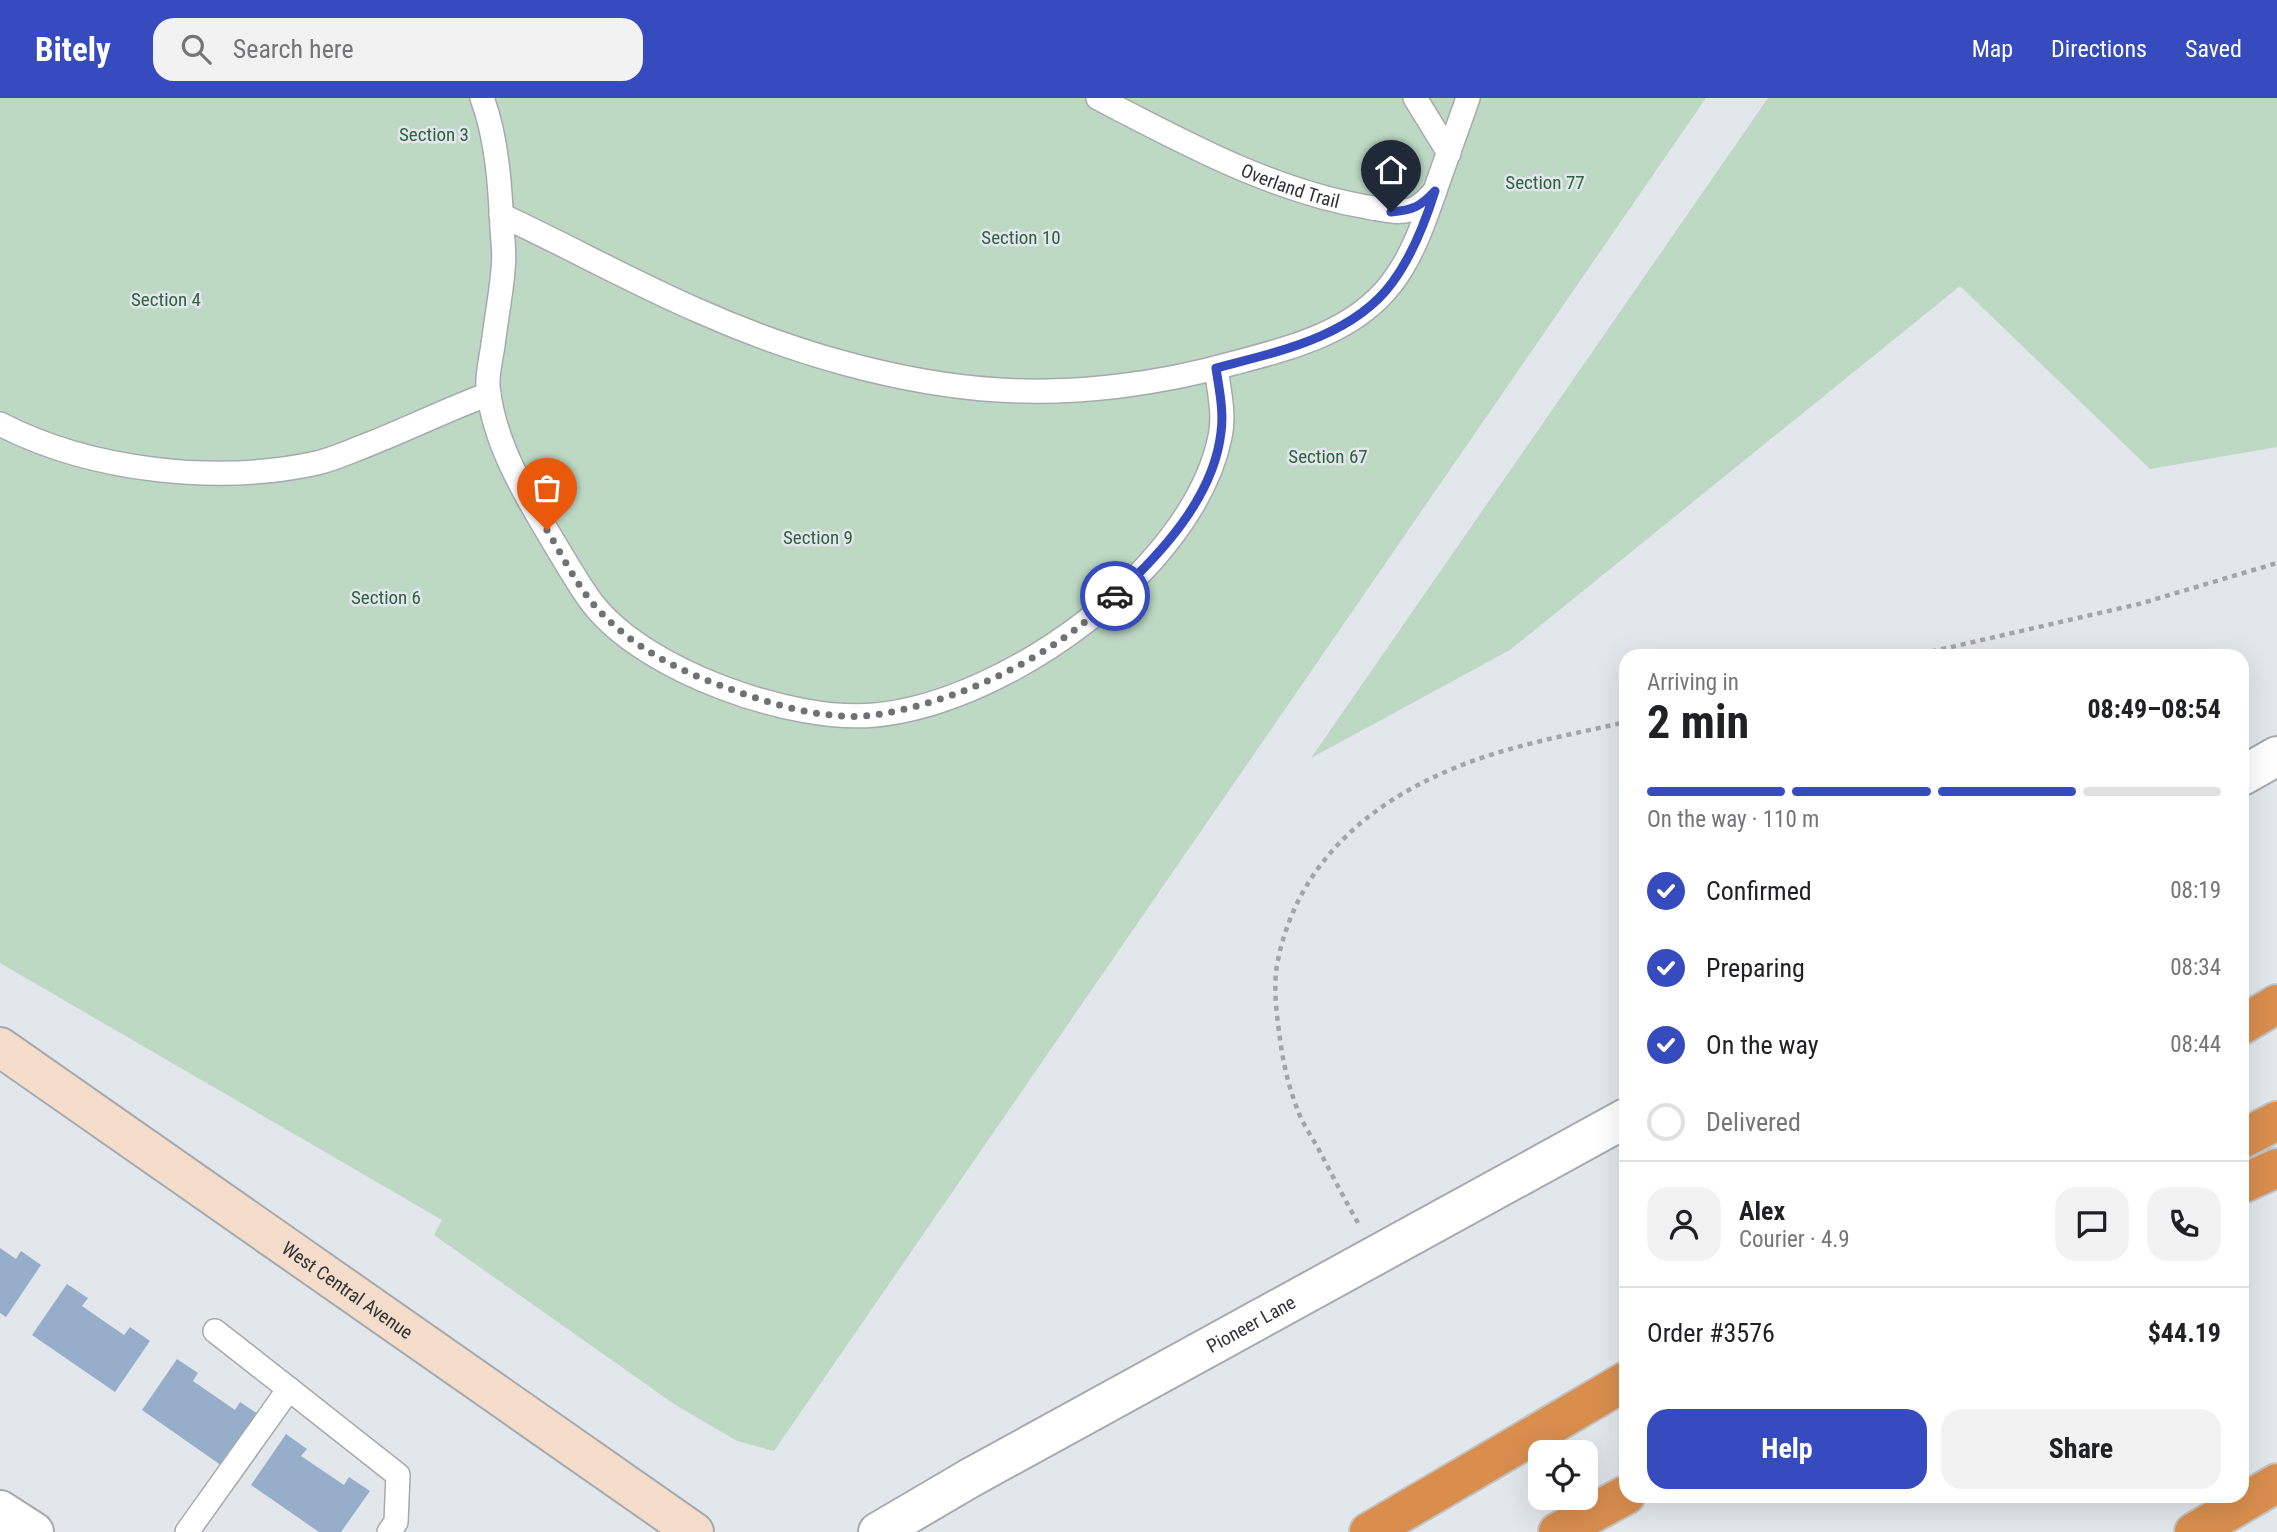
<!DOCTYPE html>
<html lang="en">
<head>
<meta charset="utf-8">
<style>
	body { margin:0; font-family:"Roboto Condensed",sans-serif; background:#f2f2f2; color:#202124; height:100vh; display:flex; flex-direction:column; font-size:26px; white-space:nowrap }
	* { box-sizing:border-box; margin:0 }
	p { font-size:23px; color:#757577 }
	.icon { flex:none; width:38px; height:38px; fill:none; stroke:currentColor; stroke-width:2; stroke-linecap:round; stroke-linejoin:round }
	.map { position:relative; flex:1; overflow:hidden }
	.side { position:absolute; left:1619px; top:551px; width:630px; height:854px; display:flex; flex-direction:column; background:#fff; border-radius:21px; box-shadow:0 7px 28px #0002 }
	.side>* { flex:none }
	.controls { position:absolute; left:1528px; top:1342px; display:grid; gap:14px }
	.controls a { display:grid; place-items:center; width:70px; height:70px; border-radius:14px; background:#fff; box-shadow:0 7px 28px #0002; font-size:35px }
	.pin { position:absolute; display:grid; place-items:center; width:60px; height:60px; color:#fff; margin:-72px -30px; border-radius:50% 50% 50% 0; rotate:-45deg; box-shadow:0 0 7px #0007 }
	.pin .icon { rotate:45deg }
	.courier { position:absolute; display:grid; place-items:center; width:70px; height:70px; margin:-35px; border:5px solid #364bbd; border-radius:50%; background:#fff; color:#222; box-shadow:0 2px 9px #0007 }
	.overview em { font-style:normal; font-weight:700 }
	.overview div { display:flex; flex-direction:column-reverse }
	.overview { display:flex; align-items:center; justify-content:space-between; height:119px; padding:0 28px }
	h1 { font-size:46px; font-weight:700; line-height:52px }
	.bar { display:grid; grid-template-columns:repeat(4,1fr); gap:10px 7px; align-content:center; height:84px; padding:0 28px }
	.bar i { height:9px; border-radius:5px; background:#e0e0e0 }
	.bar .current { background:#364bbd }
	.bar p { grid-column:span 4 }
	.line { display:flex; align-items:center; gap:18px; padding:0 28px; border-top:2px solid #e0e0e0 }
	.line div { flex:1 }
	.round { display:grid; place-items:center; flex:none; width:74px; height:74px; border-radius:21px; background:#f2f2f2 }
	ol { padding:0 28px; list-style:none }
	li { display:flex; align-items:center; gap:21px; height:77px }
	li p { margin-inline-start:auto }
	li .icon { padding:7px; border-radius:50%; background:#364bbd; color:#fff; stroke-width:4 }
	li:last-child { color:#757577 }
	li i { width:38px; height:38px; border:4px solid #e0e0e0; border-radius:50% }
	.button { display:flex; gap:14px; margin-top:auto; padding:14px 28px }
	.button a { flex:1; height:80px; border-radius:21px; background:#364bbd; color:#fff; font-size:28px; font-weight:700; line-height:80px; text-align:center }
	.button a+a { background:#f2f2f2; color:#202124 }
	header { display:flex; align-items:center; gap:42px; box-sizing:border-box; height:98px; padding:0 35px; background:#364bbd; color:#fff }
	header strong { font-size:33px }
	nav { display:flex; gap:38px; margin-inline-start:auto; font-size:24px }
	.search { width:490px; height:63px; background:#f2f2f2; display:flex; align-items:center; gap:18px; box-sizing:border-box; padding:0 24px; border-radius:21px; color:#757577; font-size:26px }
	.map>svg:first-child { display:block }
	.green { fill:#bdd9c4 }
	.building { fill:#96aeca }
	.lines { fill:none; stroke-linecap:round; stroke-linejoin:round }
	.service-casing { stroke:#a6aaaf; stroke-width:26 }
	.tertiary-casing { stroke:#a6aaaf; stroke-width:42 }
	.secondary-casing { stroke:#a6aaaf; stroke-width:42 }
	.motorway-casing { stroke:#c1c2c2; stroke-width:42 }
	.path { stroke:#a2a6aa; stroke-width:4.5; stroke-dasharray:5 5; stroke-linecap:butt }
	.service { stroke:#fff; stroke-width:23 }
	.tertiary { stroke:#fff; stroke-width:38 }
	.secondary { stroke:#f4ddca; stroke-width:38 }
	.motorway { stroke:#d98e4e; stroke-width:38 }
	.done { stroke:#6f7275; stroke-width:7; stroke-dasharray:0 12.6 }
	.route { stroke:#364bbd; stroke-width:9 }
	.labels { text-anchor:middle; stroke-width:5; stroke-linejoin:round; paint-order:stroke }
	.park-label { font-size:19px; fill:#306240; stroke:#e2e7ec }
	.street-label { font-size:19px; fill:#313335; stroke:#e2e7ec }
</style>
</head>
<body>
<header>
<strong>Bitely</strong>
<div class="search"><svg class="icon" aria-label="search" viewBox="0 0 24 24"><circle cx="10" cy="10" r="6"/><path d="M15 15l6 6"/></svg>Search here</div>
<nav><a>Map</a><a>Directions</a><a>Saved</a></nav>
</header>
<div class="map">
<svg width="2277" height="1434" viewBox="0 0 2277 1434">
	<rect width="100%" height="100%" fill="#e2e7ec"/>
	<path class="green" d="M0 0H1706L774 1353 737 1343 674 1306 434 1137 442 1122 0 865Z
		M1768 0H2277V349L2150 371 1960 188 1510 552 1311 660Z"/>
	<path class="building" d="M0 1150 16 1161 21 1153 41 1167 6 1219 0 1215Z
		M67 1186 88 1200 82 1208 124 1237 130 1229 150 1243 115 1294 32 1237Z
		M177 1261 198 1275 193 1283 235 1312 240 1304 261 1318 225 1370 142 1312Z
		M286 1336 307 1351 301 1358 344 1387 349 1379 370 1393 341 1434H319L251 1387Z"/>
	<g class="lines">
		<defs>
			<g id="service">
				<path d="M482 0C497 40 500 87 502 130 503 144 505 158 503 172 501 197 496 222 493 247 491 261 487 275 488 289 494 348 529 403 559 453 570 471 580 489 593 506 645 573 792 625 875 617 1006 605 1193 471 1220 339 1225 317 1219 293 1216 270"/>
				<path id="s1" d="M1098 0C1183 44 1272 93 1367 109 1381 111 1396 116 1410 112 1420 110 1428 101 1435 93"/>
				<path d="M1415 0 1449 55"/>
				<path d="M501 117C568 148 632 184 699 213 791 254 899 286 999 292 1076 297 1160 286 1234 265 1290 250 1353 235 1391 186 1413 158 1425 121 1437 87 1447 58 1458 29 1468 0"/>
				<path d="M0 326C91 373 217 387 317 365 334 361 351 353 367 347 408 331 448 311 489 296"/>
				<path d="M289 1291 398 1377 396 1424 389 1434"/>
				<path d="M187 1434 289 1291 215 1233"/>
			</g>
			<g id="tertiary">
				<path d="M2242 678 2277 658"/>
				<path d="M0 1412 34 1434"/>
				<path id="s2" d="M878 1434 970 1380 1626 1020"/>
			</g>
			<g id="secondary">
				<path id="s3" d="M0 949 694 1434"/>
			</g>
			<path id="motorway" d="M2242 927 2277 906
				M2242 1041 2277 1023
				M2242 1086 2277 1070
				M1369 1434 1626 1283
				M1558 1434 1626 1397
				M2194 1434 2277 1385"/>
		</defs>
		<use href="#service" class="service-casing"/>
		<use href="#tertiary" class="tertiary-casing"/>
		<use href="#secondary" class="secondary-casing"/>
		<use href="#motorway" class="motorway-casing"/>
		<path class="path" d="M1912 558 2139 506 2277 465
			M1358 1125C1344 1100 1331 1075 1318 1050 1311 1038 1303 1026 1298 1013 1289 990 1283 965 1280 941 1277 918 1273 891 1277 867 1295 768 1367 705 1457 669 1511 647 1569 637 1626 624"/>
		<use href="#service" class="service"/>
		<use href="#tertiary" class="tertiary"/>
		<use href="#secondary" class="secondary"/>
		<use href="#motorway" class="motorway"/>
	</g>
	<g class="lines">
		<path class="done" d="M547 432C562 457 576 486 595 508 629 547 676 572 725 589 762 603 803 616 843 618 868 620 893 614 917 608 991 588 1059 551 1115 498"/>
		<path class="route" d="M1115 498C1161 456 1214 399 1221 334 1224 313 1219 291 1216 270 1277 254 1352 239 1392 185 1412 158 1425 125 1435 93 1420 109 1413 112 1391 114"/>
	</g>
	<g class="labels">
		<g class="park-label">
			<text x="434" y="43">Section 3</text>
			<text x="1545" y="91">Section 77</text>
			<text x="1021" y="146">Section 10</text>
			<text x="166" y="208">Section 4</text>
			<text x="1328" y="365">Section 67</text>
			<text x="818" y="446">Section 9</text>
			<text x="386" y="506">Section 6</text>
		</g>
		<g class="street-label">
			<text dy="7" stroke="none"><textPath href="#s1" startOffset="212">Overland Trail</textPath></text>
			<text dy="7" stroke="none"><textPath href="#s3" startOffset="424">West Central Avenue</textPath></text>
			<text dy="7" stroke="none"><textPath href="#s2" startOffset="427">Pioneer Lane</textPath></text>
		</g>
	</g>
</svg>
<div class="controls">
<a><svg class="icon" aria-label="locate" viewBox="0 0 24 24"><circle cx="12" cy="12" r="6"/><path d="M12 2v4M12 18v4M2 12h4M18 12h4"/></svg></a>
</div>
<div class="pin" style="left:547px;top:432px;background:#ea580c"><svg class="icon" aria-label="bag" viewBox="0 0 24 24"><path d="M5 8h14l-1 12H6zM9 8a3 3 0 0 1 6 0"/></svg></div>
<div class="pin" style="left:1391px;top:114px;background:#1f2937"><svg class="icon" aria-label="home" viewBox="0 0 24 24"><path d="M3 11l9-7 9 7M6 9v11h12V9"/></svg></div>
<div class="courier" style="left:1115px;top:498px"><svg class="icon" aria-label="car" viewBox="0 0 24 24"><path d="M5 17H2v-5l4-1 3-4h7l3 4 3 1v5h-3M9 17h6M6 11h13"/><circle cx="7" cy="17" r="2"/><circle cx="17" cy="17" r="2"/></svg></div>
<section class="side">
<div class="overview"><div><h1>2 min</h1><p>Arriving in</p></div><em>08:49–08:54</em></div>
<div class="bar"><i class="current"></i><i class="current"></i><i class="current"></i><i></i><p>On the way · 110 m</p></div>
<ol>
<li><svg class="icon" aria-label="check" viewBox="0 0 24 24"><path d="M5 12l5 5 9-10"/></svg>Confirmed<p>08:19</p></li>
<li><svg class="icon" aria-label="check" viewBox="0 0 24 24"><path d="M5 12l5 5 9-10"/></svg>Preparing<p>08:34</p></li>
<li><svg class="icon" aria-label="check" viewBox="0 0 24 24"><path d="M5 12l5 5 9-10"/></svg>On the way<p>08:44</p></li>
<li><i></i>Delivered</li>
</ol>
<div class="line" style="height:126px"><a class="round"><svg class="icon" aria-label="person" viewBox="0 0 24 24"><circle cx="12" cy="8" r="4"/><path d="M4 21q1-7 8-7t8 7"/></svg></a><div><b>Alex</b><p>Courier · 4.9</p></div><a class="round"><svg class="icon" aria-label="chat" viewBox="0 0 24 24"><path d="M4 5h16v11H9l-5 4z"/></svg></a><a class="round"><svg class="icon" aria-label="phone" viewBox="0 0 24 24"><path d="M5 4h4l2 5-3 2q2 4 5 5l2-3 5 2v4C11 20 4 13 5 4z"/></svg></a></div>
<div class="line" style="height:91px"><div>Order #3576</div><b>$44.19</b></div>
<div class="button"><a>Help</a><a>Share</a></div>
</section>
</div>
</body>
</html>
